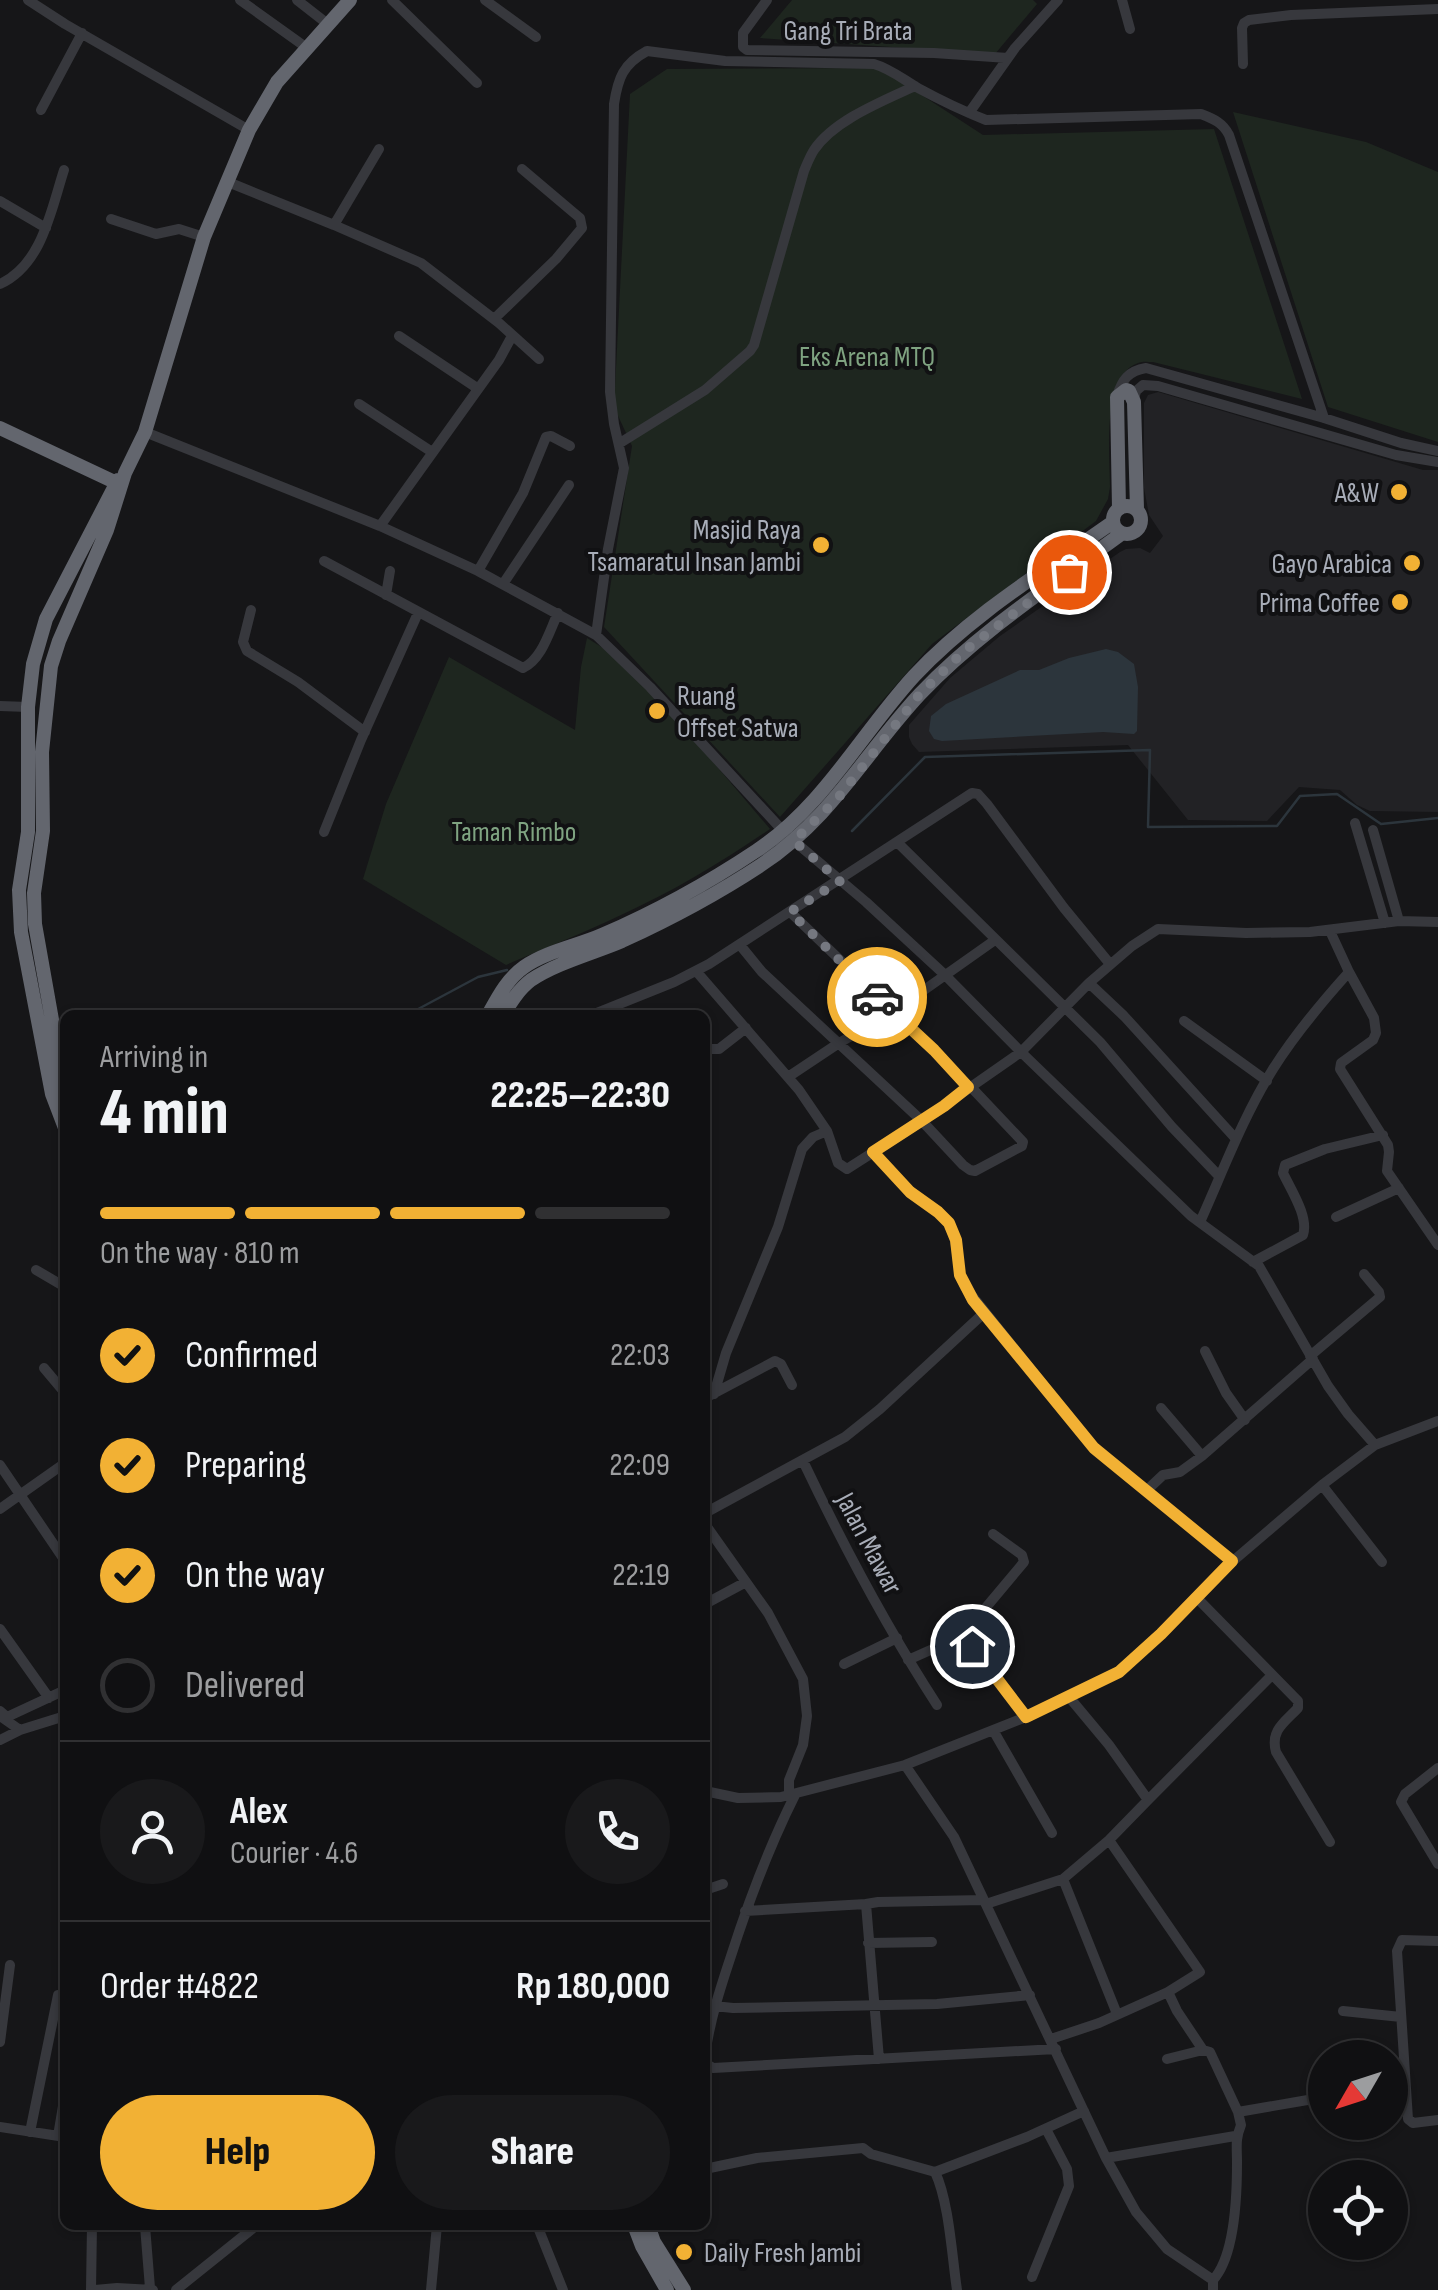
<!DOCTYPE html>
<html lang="en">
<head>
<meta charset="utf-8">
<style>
	body { margin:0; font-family:"Sofia Sans Condensed",sans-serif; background:#19191b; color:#f1f3f6; height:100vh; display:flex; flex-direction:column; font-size:38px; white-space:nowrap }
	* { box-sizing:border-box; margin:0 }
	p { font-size:32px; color:#9c9d9f }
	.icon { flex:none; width:55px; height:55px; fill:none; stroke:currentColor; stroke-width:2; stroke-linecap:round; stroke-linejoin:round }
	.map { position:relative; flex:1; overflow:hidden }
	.side { position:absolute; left:60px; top:1010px; width:650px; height:1220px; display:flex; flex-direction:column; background:#101012; border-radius:15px; box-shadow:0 2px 8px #0004,0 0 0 2px #303032 }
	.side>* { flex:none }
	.needle { width:65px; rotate:231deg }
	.fabs { position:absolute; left:1308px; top:2040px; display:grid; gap:20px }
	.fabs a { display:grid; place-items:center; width:100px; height:100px; border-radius:50%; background:#101012; box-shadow:0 2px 8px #0004,0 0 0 2px #303032; font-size:50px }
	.pin { position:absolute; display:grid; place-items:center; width:85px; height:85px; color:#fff; margin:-42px; border:5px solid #fff; border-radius:50%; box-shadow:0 2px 10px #0007 }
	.courier { position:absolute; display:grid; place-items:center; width:100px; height:100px; margin:-50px; border:8px solid #f2b134; border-radius:50%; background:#fff; color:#222; box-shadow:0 2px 12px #0007 }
	.head em { font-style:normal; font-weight:800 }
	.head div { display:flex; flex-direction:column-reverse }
	.head { display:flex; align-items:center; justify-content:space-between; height:170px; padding:0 40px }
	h1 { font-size:65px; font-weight:800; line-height:75px }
	.bar { display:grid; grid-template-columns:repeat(4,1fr); gap:15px 10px; align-content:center; height:120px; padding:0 40px }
	.bar i { height:12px; border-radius:8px; background:#303032 }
	.bar .current { background:#f2b134 }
	.bar p { grid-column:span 4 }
	.line { display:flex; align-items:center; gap:25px; padding:0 40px; border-top:2px solid #303032 }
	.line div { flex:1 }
	.round { display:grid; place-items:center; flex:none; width:105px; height:105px; border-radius:52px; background:#19191b }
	ol { padding:0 40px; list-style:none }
	li { display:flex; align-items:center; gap:30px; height:110px }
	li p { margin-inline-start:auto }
	li .icon { padding:10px; border-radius:50%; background:#f2b134; color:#111; stroke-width:4 }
	li:last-child { color:#9c9d9f }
	li i { width:55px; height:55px; border:5px solid #303032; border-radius:50% }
	.primary-button { display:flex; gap:20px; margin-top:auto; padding:20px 40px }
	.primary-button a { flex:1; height:115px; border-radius:60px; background:#f2b134; color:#111; font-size:40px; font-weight:800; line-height:115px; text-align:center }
	.primary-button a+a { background:#19191b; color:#f1f3f6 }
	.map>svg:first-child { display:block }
	.built { fill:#222225 }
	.green { fill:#1e261f }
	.water { fill:#2c353c }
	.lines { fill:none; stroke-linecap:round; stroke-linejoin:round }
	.stream { stroke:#2c353c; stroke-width:2.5 }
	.minor { stroke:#37383d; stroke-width:10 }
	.highway { stroke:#63666e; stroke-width:14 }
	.done { stroke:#757880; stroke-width:10; stroke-dasharray:0 18 }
	.route { stroke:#f2b134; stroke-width:12 }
	.poi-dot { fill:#f2b134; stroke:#111113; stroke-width:4 }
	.labels { text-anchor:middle; stroke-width:8; stroke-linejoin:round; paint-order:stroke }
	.street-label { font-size:28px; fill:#a8adb8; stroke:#111113 }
	.park-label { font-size:28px; fill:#7fa381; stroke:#111113 }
	.poi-label { font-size:28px; fill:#a8adb8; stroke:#111113; text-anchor:end }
</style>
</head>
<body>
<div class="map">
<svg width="1438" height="2290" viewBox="0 0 1438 2290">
	<rect width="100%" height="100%" fill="#161618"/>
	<path class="built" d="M1158 392 1423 470H1438V812L1370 811 1357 805 1340 790 1299 787 1267 821 1188 820 1128 745 919 752 912 744 909 737V725L950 678 1000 636 1120 552 1126 549 1140 548 1150 553 1163 536 1149 515 1144 488V403L1148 395Z"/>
	<path class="green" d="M792 0H1033L1037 4 995 54 760 38Z
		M880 68 983 135 1214 129 1302 399 1153 362C1148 362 1143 361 1138 363 1101 375 1110 457 1110 487L1108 499 1096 521 932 644 780 817 604 627 632 446 614 407 630 94 667 69Z
		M1233 112 1366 142 1438 172V442L1328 407Z
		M587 638 608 651 680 723 770 829C722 862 674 891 621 915 584 933 544 948 506 965L363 879 386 804 449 657 575 730 581 667Z"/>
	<path class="water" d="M1106 649 1118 652 1134 664 1138 687 1137 731 1134 734 1103 732 942 741 934 739 929 731 931 716 946 704 1020 670H1039L1069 658Z"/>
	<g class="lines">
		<path class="stream" d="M852 831 925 757 1150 750 1148 827 1277 826 1300 796 1337 794 1381 824 1438 818
			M407 1015 478 977 507 970"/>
		<path class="minor" d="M28 0 65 24 249 130
			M240 0 307 48
			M297 0 329 25
			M392 0 477 83
			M485 0 536 37
			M767 0 743 33V47L747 50 934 53 1008 58
			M1122 0 1130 29
			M1243 64 1242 28 1244 23 1249 20 1291 15 1438 9
			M41 110 82 33
			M969 113 1015 48 1058 0
			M228 182 334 225 421 263 499 323 539 359
			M0 201 46 228
			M111 219 156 234 179 229 204 237
			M334 225 379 149
			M0 284C42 265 51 210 64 170
			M494 319 556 259 582 228 580 218 574 213 522 169
			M399 336 477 388
			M1117 396C1122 380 1128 371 1146 368L1324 418 1401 443 1438 451
			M1134 400 1136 391 1143 385 1158 386 1396 455 1438 462
			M359 404 432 452
			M145 432 380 526 478 571 596 635 650 687 784 832
			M620 443 705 390 750 351 754 345 804 171C807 164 810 156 814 150 834 120 883 101 915 86
			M380 526 499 360 512 336
			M324 561 523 668C542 659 549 632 558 613
			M478 571 523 493 546 437 551 436 570 446
			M503 584 569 485
			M386 595 390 571
			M251 610 243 642 247 651 298 682 365 732
			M596 635 608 549 624 468 614 424 610 392 614 104C618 78 623 64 647 51L725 61 874 64C891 69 904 80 918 88 940 100 963 111 986 120L1201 114C1214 119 1223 123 1229 135L1324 418
			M0 706 28 707
			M1355 823 1385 923
			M1373 830 1399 921
			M324 832 361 740 418 613
			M794 841 866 902 945 975 1021 1052 1191 1216 1259 1266 1328 1386 1348 1414 1375 1445
			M898 843 1100 1042 1172 1127 1218 1175
			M790 912 934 1050 968 1087
			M740 945 762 972 922 1121 963 1165 970 1170 975 1171 1022 1146 1023 1142 970 1086
			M696 971 799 1090 827 1131 838 1163 847 1169 922 1121 1021 1052 1089 983 1132 946 1158 929 1246 933 1310 932 1399 921 1438 922
			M1349 972 1374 1018 1376 1033 1373 1040 1341 1063 1340 1069 1388 1145 1389 1152 1387 1171 1438 1245
			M1089 983 1124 1016 1236 1139
			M592 1015 674 982 709 964 972 793 978 794 987 804 1064 908 1110 964
			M1184 1021 1267 1081
			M705 1049H719L746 1028
			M788 1077 839 1043 893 1012 995 940
			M873 1152 910 1193 939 1212 949 1223 955 1240 960 1275 965 1287 1094 1448 1233 1561
			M1336 1217 1399 1188
			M1200 1222C1223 1171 1243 1117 1273 1069 1295 1034 1322 1002 1349 972L1330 931
			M1253 1262 1303 1235C1309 1217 1291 1190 1283 1173L1285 1165 1325 1149 1383 1135
			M36 1270 65 1287
			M1205 1351 1226 1393 1245 1420
			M1310 1356 1380 1297 1379 1292 1364 1274
			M44 1368 65 1393
			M714 1394 726 1353 778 1227 802 1149 813 1137 827 1131
			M705 1398 775 1361 781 1364 792 1385
			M1161 1408 1202 1456
			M803 1461C843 1545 887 1628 937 1705
			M0 1465 65 1561
			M1322 1485 1382 1562
			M1146 1491 1163 1475 1180 1472 1202 1456 1313 1359
			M0 1509 65 1463
			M705 1513 845 1437 880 1409 985 1312
			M705 1524 768 1613 803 1679 807 1716 803 1745 789 1780V1795
			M1196 1597 1298 1701V1708C1285 1722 1270 1730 1276 1752L1330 1842
			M705 1604 746 1582
			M0 1629 49 1698
			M962 1636 1024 1562 1022 1555 993 1534
			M908 1660 962 1636 973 1646 1026 1717
			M844 1664 897 1638
			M1069 1697 1109 1745 1148 1800 1272 1675
			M0 1711 7 1717 65 1690
			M0 1716 20 1730 65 1716
			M993 1730 1052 1833
			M0 1740 20 1730
			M905 1765 954 1837 1106 2158 1136 2212 1167 2249 1213 2280V2290
			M1438 1768 1405 1794 1401 1802 1438 1864
			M705 1791 738 1798 781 1797 905 1765 1026 1717 1119 1672 1161 1634 1233 1561 1322 1485 1375 1445 1438 1421
			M1109 1840 1200 1972 1168 1992 1177 2011 1203 2050
			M1063 1879 1117 2014
			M705 1890 723 1884
			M986 1904 1063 1879 1109 1840 1148 1800
			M745 1911 866 1904
			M1438 1941 1402 1940 1397 1951 1408 2119 1413 2123 1438 2120
			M868 1943 932 1942
			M705 2009 714 2006 733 2008 937 2004 1030 1995
			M1343 2011 1401 2017
			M1051 2039 1099 2023 1168 1992
			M0 2042 10 1965
			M705 2055C710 2020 720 1989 731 1956 749 1900 769 1847 795 1795
			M879 2059 866 1904 878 1902 984 1900
			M1167 2059 1203 2050 1210 2052 1238 2112 1241 2125C1235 2140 1237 2146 1237 2163 1237 2196 1235 2256 1213 2280
			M705 2063 713 2068 1056 2049
			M1238 2112 1325 2097
			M0 2127 65 2137
			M30 2132 58 1995
			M58 2136 65 2094
			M1106 2158 1235 2136
			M705 2169 757 2158 863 2148 871 2154 935 2172 1027 2137 1084 2111
			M935 2172C949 2201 952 2257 957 2290
			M537 2225 563 2290
			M145 2226 150 2288
			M1032 2277 1069 2186 1067 2169 1046 2129
			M91 2290 92 2225
			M95 2290 117 2288 153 2290
			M176 2290 257 2225
			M431 2290 437 2225"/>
		<path class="highway" d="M0 428 121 485
			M1113 520a14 14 0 1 1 28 0a14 14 0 1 1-28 0Z
			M1119 509 1117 397 1126 390 1129 391 1134 402 1137 509
			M488 1015C498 997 507 979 524 967 547 951 577 946 602 935 655 912 708 883 756 851 823 807 861 734 914 676 971 615 1045 570 1113 522
			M503 1015C511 1002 519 989 531 980 556 963 594 953 622 941 670 919 717 894 761 865 832 818 865 753 920 694 979 632 1053 584 1121 534
			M65 1093 35 924 34 893 43 831 42 752 51 666 59 641 107 530 125 473 145 432 204 237 249 130 277 82 350 0
			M65 1128 52 1094 21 932 19 890 28 832V707L33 664 46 619 118 480
			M634 2225 642 2246 667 2290
			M648 2225 654 2242 684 2290"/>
	</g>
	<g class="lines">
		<path class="done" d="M877 997 790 912 840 881 794 841 838 798 919 695 963 652 1069 572"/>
		<path class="route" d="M877 997 934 1050 968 1087 944 1106 873 1152 910 1192 938 1212 949 1223 956 1240 960 1275 973 1300 1094 1448 1232 1561 1161 1634 1119 1672 1026 1717 972 1646"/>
	</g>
	<g class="poi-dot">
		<circle cx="1399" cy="492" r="10"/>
		<circle cx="821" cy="545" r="10"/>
		<circle cx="1412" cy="563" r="10"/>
		<circle cx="1400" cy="602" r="10"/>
		<circle cx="657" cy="711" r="10"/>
		<circle cx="684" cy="2252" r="10"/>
	</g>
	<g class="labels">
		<g class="street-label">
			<text x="848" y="40">Gang Tri Brata</text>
			<text transform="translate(870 1543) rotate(62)" y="10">Jalan Mawar</text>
		</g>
		<g class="park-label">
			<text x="867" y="366">Eks Arena MTQ</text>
			<text x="514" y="841">Taman Rimbo</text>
		</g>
		<g class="poi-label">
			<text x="1379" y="502">A&amp;W</text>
			<text x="801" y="539">Masjid Raya<tspan x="801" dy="32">Tsamaratul Insan Jambi</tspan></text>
			<text x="1392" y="573">Gayo Arabica</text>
			<text x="1380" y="612">Prima Coffee</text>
			<text x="677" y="705" text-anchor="start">Ruang<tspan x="677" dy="32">Offset Satwa</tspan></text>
			<text x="704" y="2262" text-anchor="start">Daily Fresh Jambi</text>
		</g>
	</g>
</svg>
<div class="fabs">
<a><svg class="needle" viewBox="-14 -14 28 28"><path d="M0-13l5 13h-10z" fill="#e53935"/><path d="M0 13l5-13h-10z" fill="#9c9d9f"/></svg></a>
<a><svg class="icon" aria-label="locate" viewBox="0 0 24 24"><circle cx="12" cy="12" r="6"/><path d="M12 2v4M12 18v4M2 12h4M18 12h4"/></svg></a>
</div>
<div class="pin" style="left:1069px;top:572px;background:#ea580c"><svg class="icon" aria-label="bag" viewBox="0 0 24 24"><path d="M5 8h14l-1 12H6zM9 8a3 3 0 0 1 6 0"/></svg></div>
<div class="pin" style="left:972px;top:1646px;background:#1f2937"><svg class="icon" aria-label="home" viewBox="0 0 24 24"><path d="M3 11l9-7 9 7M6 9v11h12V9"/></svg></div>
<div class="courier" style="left:877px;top:997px"><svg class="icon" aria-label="car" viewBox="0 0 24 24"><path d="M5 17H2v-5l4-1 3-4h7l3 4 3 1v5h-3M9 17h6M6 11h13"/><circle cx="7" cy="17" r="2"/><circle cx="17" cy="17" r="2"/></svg></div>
<section class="side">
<div class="head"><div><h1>4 min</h1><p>Arriving in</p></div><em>22:25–22:30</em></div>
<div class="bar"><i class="current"></i><i class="current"></i><i class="current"></i><i></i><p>On the way · 810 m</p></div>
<ol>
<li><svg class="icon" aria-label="check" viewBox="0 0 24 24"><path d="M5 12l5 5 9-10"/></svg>Confirmed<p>22:03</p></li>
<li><svg class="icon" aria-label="check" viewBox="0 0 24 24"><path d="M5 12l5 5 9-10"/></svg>Preparing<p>22:09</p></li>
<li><svg class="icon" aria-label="check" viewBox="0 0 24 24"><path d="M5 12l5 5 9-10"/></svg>On the way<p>22:19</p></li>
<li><i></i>Delivered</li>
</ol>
<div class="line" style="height:180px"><a class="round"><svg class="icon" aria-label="person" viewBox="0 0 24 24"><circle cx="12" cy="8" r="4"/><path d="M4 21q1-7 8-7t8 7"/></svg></a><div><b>Alex</b><p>Courier · 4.6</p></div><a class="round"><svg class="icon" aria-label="phone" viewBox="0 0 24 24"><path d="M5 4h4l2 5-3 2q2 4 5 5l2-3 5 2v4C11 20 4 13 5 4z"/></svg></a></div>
<div class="line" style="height:130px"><div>Order #4822</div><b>Rp 180,000</b></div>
<div class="primary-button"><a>Help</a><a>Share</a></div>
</section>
</div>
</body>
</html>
